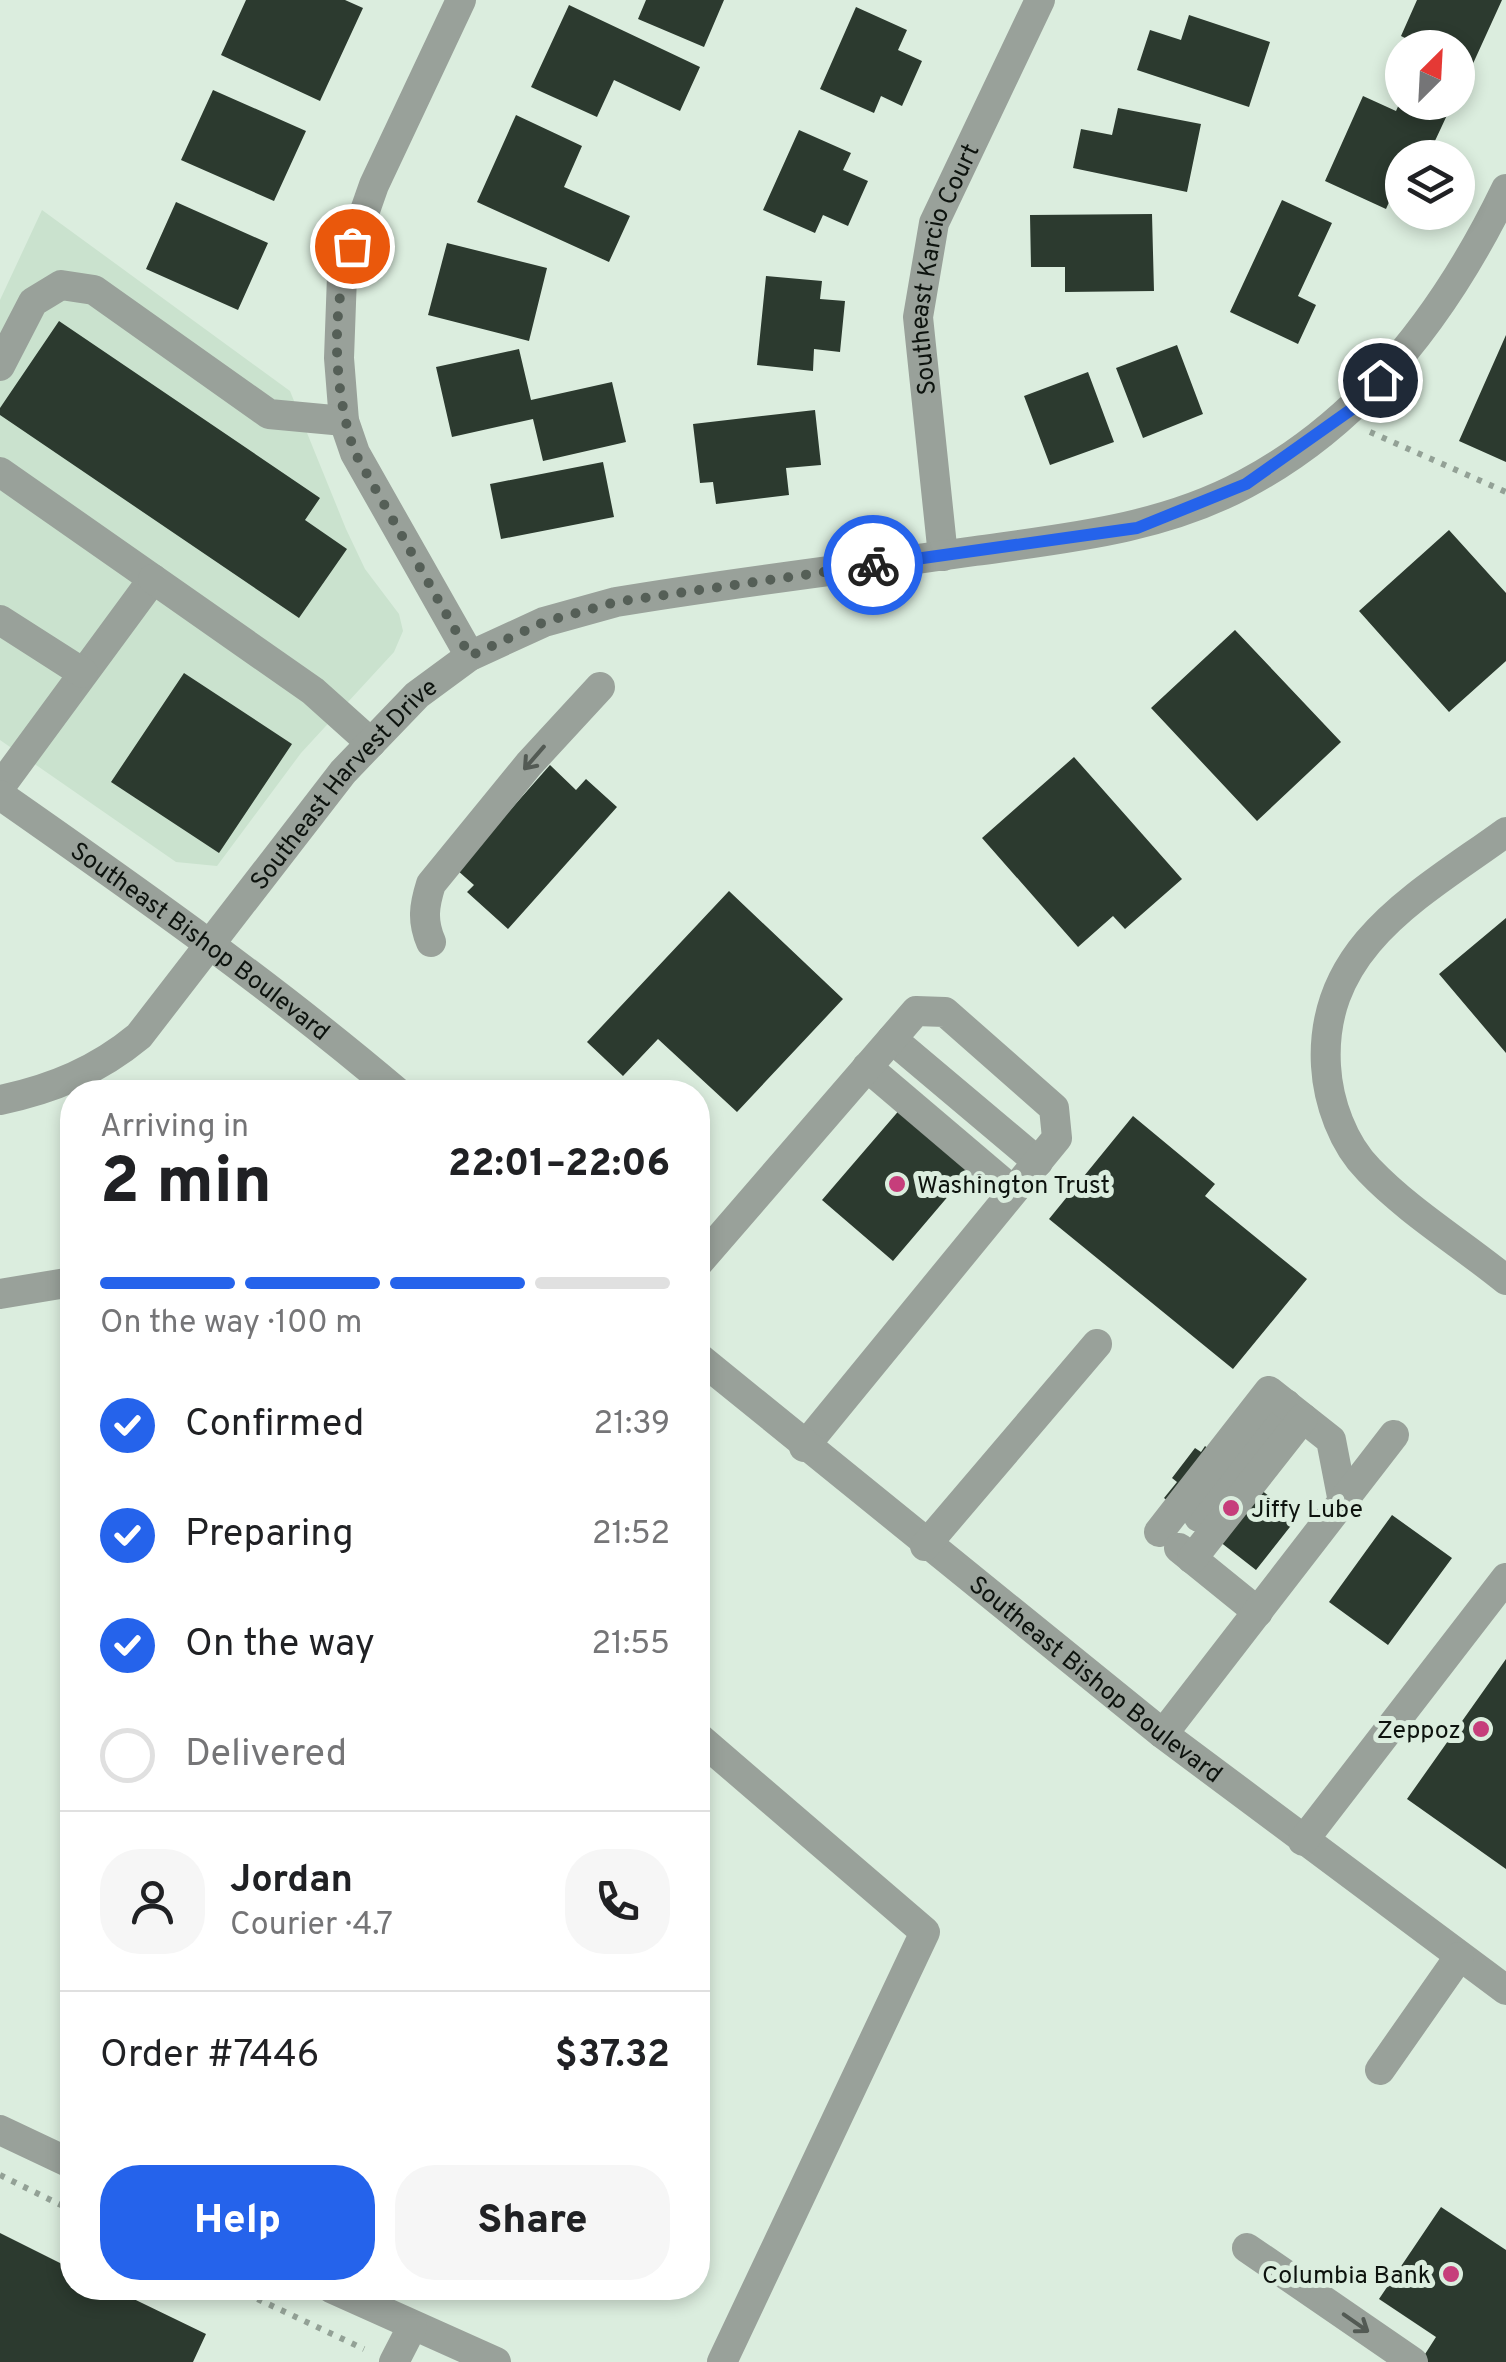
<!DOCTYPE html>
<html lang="en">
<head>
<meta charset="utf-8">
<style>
	body { margin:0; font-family:Overpass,sans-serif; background:#f6f6f6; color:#202124; height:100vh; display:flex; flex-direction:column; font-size:38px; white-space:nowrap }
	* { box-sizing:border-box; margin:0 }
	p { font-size:32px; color:#757577 }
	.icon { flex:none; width:55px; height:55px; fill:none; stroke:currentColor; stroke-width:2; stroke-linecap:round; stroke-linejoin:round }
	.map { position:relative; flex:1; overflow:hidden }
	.side { position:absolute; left:60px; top:1080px; width:650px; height:1220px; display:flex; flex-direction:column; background:#fff; border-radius:40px; box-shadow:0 5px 15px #0003 }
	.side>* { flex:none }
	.needle { width:65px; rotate:24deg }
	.tools { position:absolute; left:1385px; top:30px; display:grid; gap:20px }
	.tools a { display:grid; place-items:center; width:90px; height:90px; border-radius:50%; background:#fff; box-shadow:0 5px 15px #0003; font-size:50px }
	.pin { position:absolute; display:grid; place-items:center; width:85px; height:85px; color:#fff; margin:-42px; border:5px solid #fff; border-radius:50%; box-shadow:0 2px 10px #0007 }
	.courier { position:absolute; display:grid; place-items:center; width:100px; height:100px; margin:-50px; border:8px solid #2563eb; border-radius:50%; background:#fff; color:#222; box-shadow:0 2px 12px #0007 }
	.headline em { font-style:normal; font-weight:800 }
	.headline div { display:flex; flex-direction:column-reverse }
	.headline { display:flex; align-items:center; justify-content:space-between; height:170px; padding:0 40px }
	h1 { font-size:65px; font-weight:800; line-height:75px }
	.bar { display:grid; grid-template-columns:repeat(4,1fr); gap:15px 10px; align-content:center; height:120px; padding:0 40px }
	.bar i { height:12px; border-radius:8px; background:#e0e0e0 }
	.bar .active { background:#2563eb }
	.bar p { grid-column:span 4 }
	.line { display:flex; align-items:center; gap:25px; padding:0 40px; border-top:2px solid #e0e0e0 }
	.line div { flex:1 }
	.round { display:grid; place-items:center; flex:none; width:105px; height:105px; border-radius:40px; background:#f6f6f6 }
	ol { padding:0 40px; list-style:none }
	li { display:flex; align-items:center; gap:30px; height:110px }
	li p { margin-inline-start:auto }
	li .icon { padding:10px; border-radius:50%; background:#2563eb; color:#fff; stroke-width:4 }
	li:last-child { color:#757577 }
	li i { width:55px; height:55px; border:5px solid #e0e0e0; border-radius:50% }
	.action { display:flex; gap:20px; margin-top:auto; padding:20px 40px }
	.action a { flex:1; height:115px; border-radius:40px; background:#2563eb; color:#fff; font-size:40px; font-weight:800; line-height:115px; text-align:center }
	.action a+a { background:#f6f6f6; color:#202124 }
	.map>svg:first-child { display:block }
	.built { fill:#cae2ce }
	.building { fill:#2c3a2f }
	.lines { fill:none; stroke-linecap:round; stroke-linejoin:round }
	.path { stroke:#93a196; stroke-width:6; stroke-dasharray:5 8; stroke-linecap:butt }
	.minor { stroke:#99a19a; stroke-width:30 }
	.oneway { stroke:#535a54 }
	.done { stroke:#555f57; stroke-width:10; stroke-dasharray:0 18 }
	.route { stroke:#2563eb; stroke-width:12 }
	.poi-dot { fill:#c63e7b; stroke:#dbedde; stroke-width:4 }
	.labels { text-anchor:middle; stroke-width:10; stroke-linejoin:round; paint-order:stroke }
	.street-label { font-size:25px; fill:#0d130e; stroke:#dbedde }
	.poi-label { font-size:25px; fill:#0d130e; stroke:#dbedde; text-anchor:start }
</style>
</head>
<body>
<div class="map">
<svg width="1506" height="2362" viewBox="0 0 1506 2362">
	<rect width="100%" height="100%" fill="#dbedde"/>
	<path class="built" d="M42 210 290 391 346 529 365 569 399 614 403 631 394 652 301 753 217 866 176 862 0 740V300Z"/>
	<path class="building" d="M246 0H345L363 8 320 101 221 55Z
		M646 0H724L704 47 638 19Z
		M1417 0H1502L1471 68 1458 62V48H1425L1401 36Z
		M569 5 700 67 680 111 614 80 597 117 531 87Z
		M856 7 907 30 898 50 922 61 902 106 881 96 874 113 820 89Z
		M1189 15 1270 42 1249 107 1137 70 1150 30 1181 40Z
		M213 90 306 131 274 201 181 160Z
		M1363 96 1396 111 1400 102H1423L1448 113 1427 158 1412 151 1410 158H1402V173L1386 209 1325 181Z
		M1118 108 1201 124 1187 192 1073 168 1081 129 1112 135Z
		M516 115 582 146 564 187 630 216 609 262 477 202Z
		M799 130 851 153 843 170 868 181 848 226 823 215 815 233 763 210Z
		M1282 200 1332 223 1298 296 1316 305 1298 344 1230 312Z
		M176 202 268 243 238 310 146 269Z
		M1152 214 1154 291 1065 292V267H1031L1030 215Z
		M447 243 547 268 529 341 428 315Z
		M766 276 822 281 820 299 845 301 840 352 814 349 813 371 757 365Z
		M59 321 320 498 305 520 347 549 299 618 0 415V408Z
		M1506 335V462L1459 441Z
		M1177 345 1203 414 1143 438 1116 368Z
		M519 349 531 400 612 382 626 442 543 461 533 419 452 437 436 367Z
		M1088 372 1114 442 1050 465 1024 396Z
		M815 410 821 465 786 468 789 495 716 504 713 482 700 483 693 424Z
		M603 462 614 517 501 539 490 484Z
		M1449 530 1506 593V661L1449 712 1359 611Z
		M1235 630 1341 742 1257 821 1151 708Z
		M184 673 292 744 219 853 111 782Z
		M1074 757 1182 879 1125 929 1113 916 1078 947 982 838Z
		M550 765 576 790 586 779 617 807 508 929 467 892 474 885 457 870Z
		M729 891 843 999 737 1112 658 1039 623 1076 587 1042Z
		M1506 918V1053L1439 974Z
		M902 1107 973 1167 893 1261 822 1200Z
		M1133 1116 1215 1184 1205 1196 1307 1279 1233 1369 1049 1219Z
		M1205 1446 1297 1518 1256 1570 1164 1498 1177 1482 1172 1478 1195 1448 1201 1452Z
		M1392 1515 1452 1558 1388 1645 1329 1602Z
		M1506 1659V1869L1407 1799Z
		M1441 2207 1506 2250V2362H1420L1436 2337 1379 2299Z
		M0 2233 72 2269V2288H111L206 2334 193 2362H0Z"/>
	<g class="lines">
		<path class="path" d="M1370 432 1506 492
			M0 2175 67 2208 72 2221
			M234 2288 364 2349"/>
		<g class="minor">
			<path d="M461 0 374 185 342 276 339 358 344 421 355 453 470 656"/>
			<path d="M0 366 33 302 61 285 94 290 269 414 344 421"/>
			<path d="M0 472 153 579 0 787"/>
			<path id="s1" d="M943 556 918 317 934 223 1040 0"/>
			<path d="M153 579 313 691 371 743"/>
			<path d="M0 620 83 673"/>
			<path id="s2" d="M0 795C136 890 271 985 397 1092"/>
			<path d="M1506 832C1421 894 1319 946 1326 1066 1328 1102 1343 1144 1369 1170 1408 1211 1462 1244 1506 1280"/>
			<path d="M431 942C422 921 424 906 431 884L529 764 600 687"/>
			<path d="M892 1039 1038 1162"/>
			<path d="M867 1067 1013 1191"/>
			<path id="s3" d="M0 1100C53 1089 98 1070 139 1036L343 772 417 695 470 656 544 622 616 602C735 582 856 568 975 551 1068 538 1161 529 1245 484 1366 420 1448 309 1506 189"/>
			<path d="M698 1263 916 1011 945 1012 1054 1108 1057 1138 804 1447"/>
			<path d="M0 1294 72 1282"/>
			<path id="s4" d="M698 1357 1163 1734 1506 1990"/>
			<path d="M1199 1517 1286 1404"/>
			<path d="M1159 1532 1269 1391 1331 1440 1343 1502"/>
			<path d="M925 1546 1097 1344"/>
			<path d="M1179 1548 1258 1612"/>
			<path d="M1192 1559 1303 1418"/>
			<path d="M1163 1734 1394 1435"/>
			<path d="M698 1737 925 1932 722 2362"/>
			<path d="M1303 1841 1506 1578"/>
			<path d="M1380 2070 1459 1957"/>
			<path d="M0 2130 72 2164"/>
			<path d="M1247 2248 1413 2362"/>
			<path d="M331 2288 496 2362"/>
			<path d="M394 2362 412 2327"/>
		</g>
	</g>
	<defs><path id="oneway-shaft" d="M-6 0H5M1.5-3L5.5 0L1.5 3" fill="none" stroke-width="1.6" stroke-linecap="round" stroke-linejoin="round" transform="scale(2.5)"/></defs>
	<g class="oneway">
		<use href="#oneway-shaft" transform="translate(534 758) rotate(131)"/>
		<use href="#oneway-shaft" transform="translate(1356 2323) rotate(35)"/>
	</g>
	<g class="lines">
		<path class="done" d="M352 246C330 308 333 391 355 453L470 656 544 622 616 602 873 565"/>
		<path class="route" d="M873 565 1137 528 1246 484 1352 409 1380 380"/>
	</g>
	<g class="poi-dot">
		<circle cx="897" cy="1184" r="10"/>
		<circle cx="1231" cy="1508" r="10"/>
		<circle cx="1481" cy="1729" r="10"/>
		<circle cx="1451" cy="2274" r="10"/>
	</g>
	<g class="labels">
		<g class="street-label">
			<text dy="9" stroke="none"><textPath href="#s1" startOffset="292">Southeast Karcio Court</textPath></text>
			<text dy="9" stroke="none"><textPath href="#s3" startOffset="480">Southeast Harvest Drive</textPath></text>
			<text dy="9" stroke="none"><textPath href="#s2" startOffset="248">Southeast Bishop Boulevard</textPath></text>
			<text dy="9" stroke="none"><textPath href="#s4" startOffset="512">Southeast Bishop Boulevard</textPath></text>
		</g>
		<g class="poi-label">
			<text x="917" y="1193">Washington Trust</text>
			<text x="1251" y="1517">Jiffy Lube</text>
			<text x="1461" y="1738" text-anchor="end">Zeppoz</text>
			<text x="1431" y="2283" text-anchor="end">Columbia Bank</text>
		</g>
	</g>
</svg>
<div class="tools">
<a><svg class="needle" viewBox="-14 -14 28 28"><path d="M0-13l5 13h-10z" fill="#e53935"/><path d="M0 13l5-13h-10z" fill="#757577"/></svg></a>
<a><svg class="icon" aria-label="layers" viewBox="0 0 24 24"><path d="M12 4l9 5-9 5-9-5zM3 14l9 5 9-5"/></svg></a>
</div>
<div class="pin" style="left:352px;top:246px;background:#ea580c"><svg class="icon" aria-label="bag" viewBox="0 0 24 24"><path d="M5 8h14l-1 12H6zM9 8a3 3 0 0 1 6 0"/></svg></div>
<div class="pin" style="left:1380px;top:380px;background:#1f2937"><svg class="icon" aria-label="home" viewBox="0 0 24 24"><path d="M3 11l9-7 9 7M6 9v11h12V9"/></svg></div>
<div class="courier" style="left:873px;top:565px"><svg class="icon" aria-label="bike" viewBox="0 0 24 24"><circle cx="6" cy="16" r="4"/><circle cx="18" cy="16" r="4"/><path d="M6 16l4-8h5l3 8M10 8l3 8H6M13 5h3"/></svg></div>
<section class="side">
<div class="headline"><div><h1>2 min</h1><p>Arriving in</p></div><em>22:01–22:06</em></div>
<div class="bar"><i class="active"></i><i class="active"></i><i class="active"></i><i></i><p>On the way · 100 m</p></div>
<ol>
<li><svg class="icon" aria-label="check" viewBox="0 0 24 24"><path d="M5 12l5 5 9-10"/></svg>Confirmed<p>21:39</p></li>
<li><svg class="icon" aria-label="check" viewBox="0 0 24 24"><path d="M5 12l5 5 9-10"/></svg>Preparing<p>21:52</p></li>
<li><svg class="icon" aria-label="check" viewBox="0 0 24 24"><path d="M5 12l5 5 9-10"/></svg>On the way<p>21:55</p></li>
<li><i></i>Delivered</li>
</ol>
<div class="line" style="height:180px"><a class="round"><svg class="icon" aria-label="person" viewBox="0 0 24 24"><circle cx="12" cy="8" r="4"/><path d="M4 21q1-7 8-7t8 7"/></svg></a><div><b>Jordan</b><p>Courier · 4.7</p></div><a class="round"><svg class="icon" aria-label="phone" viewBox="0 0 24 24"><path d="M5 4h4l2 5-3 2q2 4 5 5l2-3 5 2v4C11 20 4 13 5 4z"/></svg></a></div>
<div class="line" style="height:130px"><div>Order #7446</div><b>$37.32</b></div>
<div class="action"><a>Help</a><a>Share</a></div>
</section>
</div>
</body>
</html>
